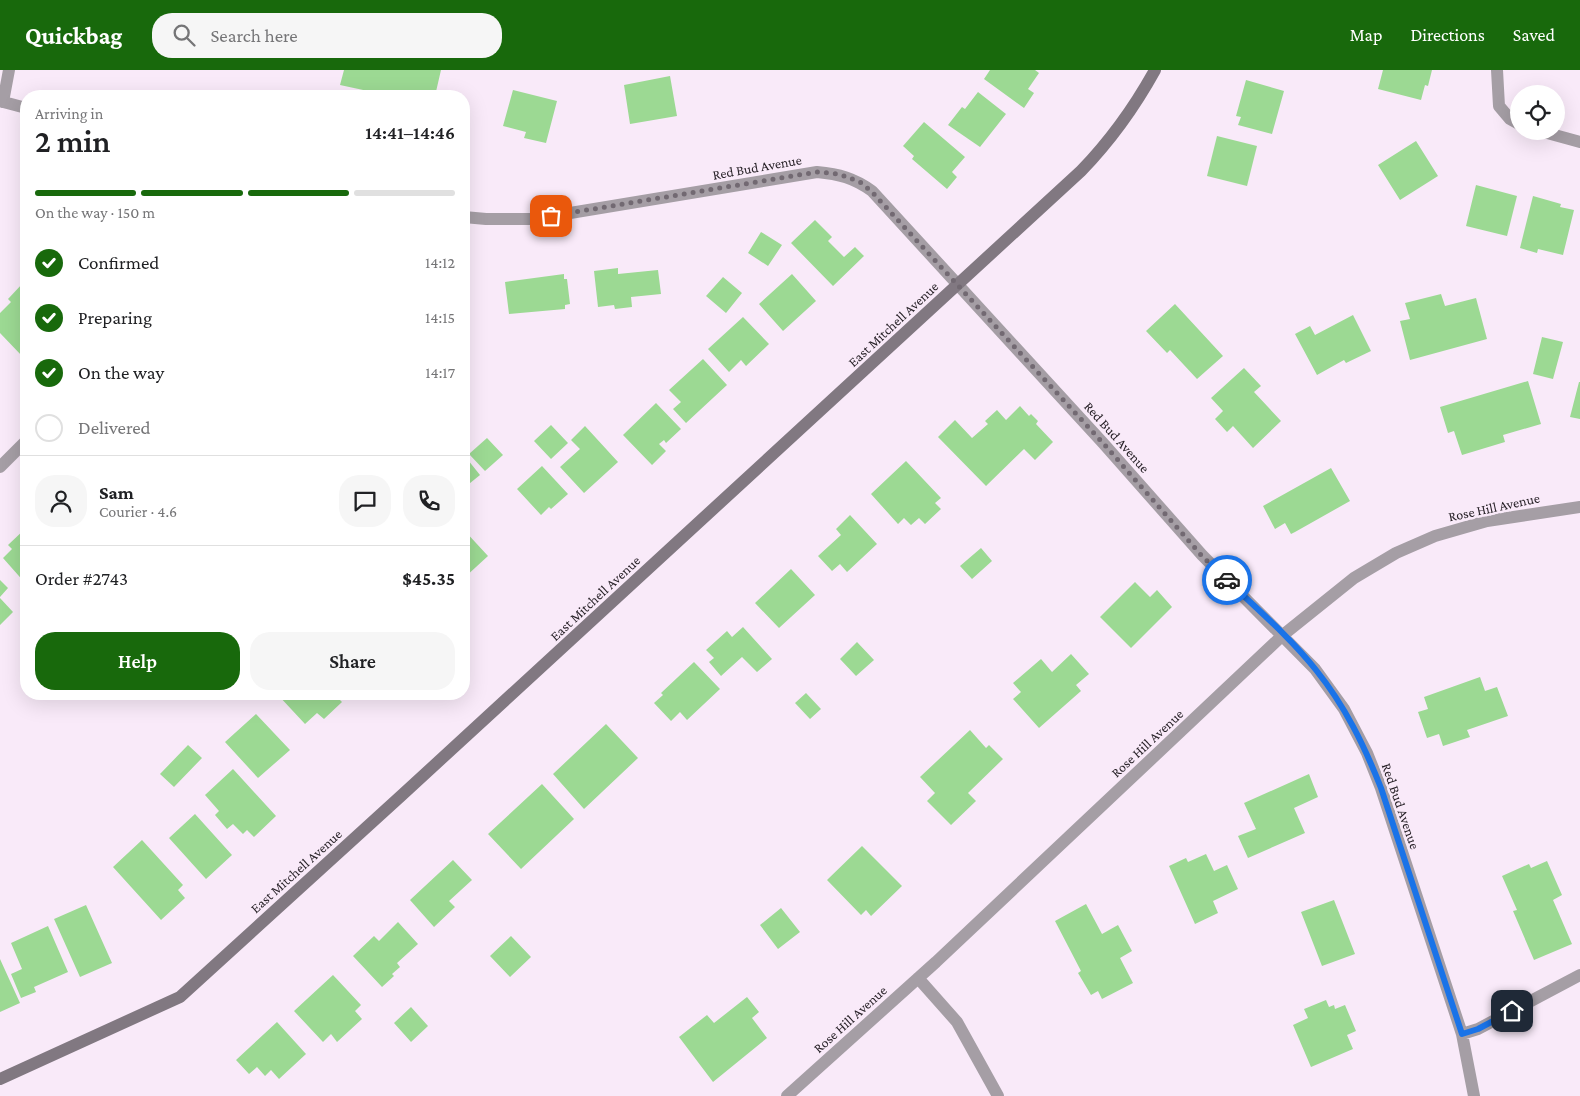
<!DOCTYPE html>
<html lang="en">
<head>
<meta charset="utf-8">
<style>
	body { margin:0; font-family:"Crimson Pro",serif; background:#f6f6f6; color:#202124; height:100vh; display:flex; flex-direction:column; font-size:19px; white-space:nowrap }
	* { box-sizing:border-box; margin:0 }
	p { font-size:16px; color:#757577 }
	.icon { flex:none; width:28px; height:28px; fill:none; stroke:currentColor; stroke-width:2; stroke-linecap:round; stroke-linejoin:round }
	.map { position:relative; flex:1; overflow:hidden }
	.side { position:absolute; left:20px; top:20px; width:450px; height:610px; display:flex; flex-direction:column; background:#fff; border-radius:20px; box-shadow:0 5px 20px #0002 }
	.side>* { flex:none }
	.fabs { position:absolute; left:1510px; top:15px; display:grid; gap:10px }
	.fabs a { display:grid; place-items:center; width:55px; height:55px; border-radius:50%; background:#fff; box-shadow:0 5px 20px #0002; font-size:25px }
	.pin { position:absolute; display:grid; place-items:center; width:42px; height:42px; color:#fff; margin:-21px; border-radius:10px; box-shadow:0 2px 8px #0006 }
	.courier { position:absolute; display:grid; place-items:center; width:50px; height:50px; margin:-25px; border:4px solid #1a73e8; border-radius:50%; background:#fff; color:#222; box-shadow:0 1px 6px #0007 }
	.summary em { font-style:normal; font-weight:600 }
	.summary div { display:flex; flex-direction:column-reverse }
	.summary { display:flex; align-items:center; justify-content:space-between; height:85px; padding:0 15px }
	h1 { font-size:32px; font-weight:600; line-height:38px }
	.bar { display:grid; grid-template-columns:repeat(4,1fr); gap:8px 5px; align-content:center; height:60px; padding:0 15px }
	.bar i { height:6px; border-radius:4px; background:#e0e0e0 }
	.bar .current { background:#18690c }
	.bar p { grid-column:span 4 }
	.line { display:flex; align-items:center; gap:12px; padding:0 15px; border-top:1px solid #e0e0e0 }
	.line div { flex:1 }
	.round { display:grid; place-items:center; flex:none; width:52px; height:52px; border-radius:20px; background:#f6f6f6 }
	ol { padding:0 15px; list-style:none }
	li { display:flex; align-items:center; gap:15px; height:55px }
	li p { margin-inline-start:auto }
	li .icon { padding:5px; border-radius:50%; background:#18690c; color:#fff; stroke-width:4 }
	li:last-child { color:#757577 }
	li i { width:28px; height:28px; border:2px solid #e0e0e0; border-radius:50% }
	.action { display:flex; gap:10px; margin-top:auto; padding:10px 15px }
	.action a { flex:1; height:58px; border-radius:20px; background:#18690c; color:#fff; font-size:20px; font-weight:600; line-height:58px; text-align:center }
	.action a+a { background:#f6f6f6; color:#202124 }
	header { display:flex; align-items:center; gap:30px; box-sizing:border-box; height:70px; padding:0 25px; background:#18690c; color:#fff }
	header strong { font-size:24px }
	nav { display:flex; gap:28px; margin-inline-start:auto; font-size:18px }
	.search { width:350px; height:45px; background:#f6f6f6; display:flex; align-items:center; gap:12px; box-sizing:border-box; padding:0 18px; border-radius:20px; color:#757577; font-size:19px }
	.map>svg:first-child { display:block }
	.building { fill:#9cd993 }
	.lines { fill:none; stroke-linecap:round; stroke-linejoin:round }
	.street { stroke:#a59ea5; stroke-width:12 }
	.secondary { stroke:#817881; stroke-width:12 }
	.done { stroke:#726972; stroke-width:5; stroke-dasharray:0 9 }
	.route { stroke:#1a73e8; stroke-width:6 }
	.labels { text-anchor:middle; stroke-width:5; stroke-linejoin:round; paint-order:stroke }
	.street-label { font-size:14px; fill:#292329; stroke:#f9eaf9 }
</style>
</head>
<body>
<header>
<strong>Quickbag</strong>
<div class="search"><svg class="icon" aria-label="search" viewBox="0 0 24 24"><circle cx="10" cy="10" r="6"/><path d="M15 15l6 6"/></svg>Search here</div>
<nav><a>Map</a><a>Directions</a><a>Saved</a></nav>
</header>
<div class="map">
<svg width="1580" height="1026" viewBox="0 0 1580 1026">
	<rect width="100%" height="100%" fill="#f9eaf9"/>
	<path class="building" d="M344 0H441L435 26H391L340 15Z
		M990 0H1035L1039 3 1028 19 1034 23 1024 38 984 9Z
		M1383 0H1432L1428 16 1425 15 1421 30 1378 19Z
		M670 6 677 46 630 54 624 15Z
		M1246 10 1284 21 1272 64 1238 55 1241 47 1236 46Z
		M513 20 557 31 546 73 524 68 526 62 503 56Z
		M978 22 1006 44 980 77 948 55 962 37 965 39Z
		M924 52 965 87 952 102 957 107 947 119 912 89 914 86 903 76Z
		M1217 66 1257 76 1247 116 1207 106Z
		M1416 71 1438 106 1400 130 1378 95Z
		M1476 115 1517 126 1507 166 1466 156Z
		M1533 126 1561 134 1560 137 1574 140 1563 185 1538 179 1537 183 1520 178Z
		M815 150 832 167 828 171 844 187 855 177 864 186 833 216 791 173Z
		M761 162 782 175 768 196 748 183Z
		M618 198V204L658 200 661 224 631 227 632 237 615 239 614 235 598 237 594 201Z
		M564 204V209H567L570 234 565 235V239L509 244 505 212Z
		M792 204 816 231 783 261 759 234Z
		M723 207 742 223 726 243 706 226Z
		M23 213 26 217V282L22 286 0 263V243L11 232 8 229Z
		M1441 224 1445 236 1476 228 1487 269 1410 290 1400 251 1410 249 1405 233Z
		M1175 234 1223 286 1197 309 1170 280 1167 283 1146 261Z
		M1353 245 1371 281 1346 293 1344 290 1317 305 1295 264 1310 256 1315 265Z
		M743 247 769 274 746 296 741 290 729 302 708 279Z
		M1542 267 1563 272 1553 309 1533 304Z
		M703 289 727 315 686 353 673 339 681 332 669 320Z
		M1244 298 1261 316 1254 322 1281 351 1253 378 1233 356 1227 362 1215 349 1223 341 1211 328Z
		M1528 311 1541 354 1503 365 1505 372 1462 385 1454 361 1448 363 1440 337Z
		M1579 312H1580V349L1570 347Z
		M656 333 681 359 666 373 664 370 659 374 666 381 652 395 623 365Z
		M1020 336 1029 346 1031 344 1038 351 1036 354 1053 372 1035 390 1024 379 986 416 938 367 955 350 972 368 988 354 985 351 997 340 1006 350Z
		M551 355 568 373 551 389 534 371Z
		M585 356 618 392 584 423 560 397 580 379 571 370Z
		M487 368 503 385 485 401 469 384Z
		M464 385 480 405 464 418Z
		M906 391 941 428 935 433 941 439 925 454 919 448 911 455 904 448 898 454 871 424Z
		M542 396 568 424 551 439 549 437 541 445 517 419Z
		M1331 398 1350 431 1295 462 1291 464 1285 453 1275 459 1263 436Z
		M850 445 877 474 847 502 840 494 832 501 818 486 841 465 836 459Z
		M26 458V514L3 488 12 479 8 475Z
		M464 460 488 486 464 508Z
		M981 478 992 491 972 509 960 496Z
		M791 499 815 525 779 558 755 533Z
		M0 510 8 518 0 527Z
		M1135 512 1150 527 1157 520 1172 537 1131 578 1100 547Z
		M0 528 13 542 0 555Z
		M743 557 772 589 757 602 742 587 721 606 709 592 714 588 706 580 727 561 732 567Z
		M857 572 874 590 856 606 840 589Z
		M1071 584 1089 604 1076 615 1081 621 1039 658 1013 629 1021 622 1013 613 1041 589 1052 602Z
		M694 592 720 619 687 650 680 642 671 651 654 633 663 625 661 623Z
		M1480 607 1485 621 1497 617 1508 646 1467 660 1470 667 1443 676 1439 664 1427 668 1418 642 1428 639 1424 627Z
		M806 623 821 639 810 649 795 633Z
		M280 624H334L342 632 324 649 317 643 305 654 278 625Z
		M256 644 290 680 258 708 225 672Z
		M606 654 638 688 584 739 553 704Z
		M970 660 986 678 989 675 1003 689 968 723 976 731 951 755 927 731 935 723 920 707Z
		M188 675 202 688 174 717 160 704Z
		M233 699 276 746 254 767 247 760 243 764 233 754 227 759 215 745 219 741 205 725Z
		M1309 704 1318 727 1294 738 1305 763 1248 788 1238 766 1256 759 1244 733Z
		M542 714 574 749 521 799 488 764Z
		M195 744 232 785 206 809 169 768Z
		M142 770 183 815 178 820 185 828 161 850 113 797Z
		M862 776 902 816 871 846 866 840 861 845 827 810Z
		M1206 784 1214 801 1227 795 1238 819 1213 831 1218 843 1195 854 1169 796 1186 788 1188 792Z
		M453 790 472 810 449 831 455 837 434 857 410 830Z
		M1547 791 1562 825 1553 830 1572 874 1534 890 1513 841 1517 840 1502 806 1529 794 1531 798Z
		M1334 830 1355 884 1322 896 1301 842Z
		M1086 834 1102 864 1118 855 1132 881 1120 888 1133 913 1102 929 1098 921 1091 925 1078 903 1081 901 1055 851Z
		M86 835 112 893 80 907 54 849Z
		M781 838 800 862 778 879 760 855Z
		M398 852 418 874 397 893 400 897 392 904 394 906 382 917 353 886 374 866 379 871Z
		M48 856 68 902 34 917 36 922 21 928 11 904 22 899 11 873Z
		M511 866 531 887 510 907 490 886Z
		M0 889 20 933 0 942Z
		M333 905 361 935 355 941 362 949 337 972 331 964 323 972 294 941Z
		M747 927 759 942 752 948 767 968 713 1012 679 967 707 945 714 953Z
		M1326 930 1329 937 1334 935 1335 939 1345 935 1356 961 1347 965 1353 979 1311 997 1293 955 1308 948 1304 939Z
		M411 937 428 956 411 972 394 953Z
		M277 952 306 984 279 1009 271 1000 265 1006 257 997 249 1004 236 990Z"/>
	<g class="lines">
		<path class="street" d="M1497 0 1499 36 1510 49 1519 54
			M0 31 26 38
			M3 32 9 0
			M1540 61 1580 72
			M464 147 486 149H534L817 102C839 104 854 108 872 121L1103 373 1202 485 1315 599 1344 639 1367 683 1381 718 1462 964 1474 1026
			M0 397 26 371
			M918 908 957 952 998 1026
			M1462 964 1478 959 1580 905
			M787 1026 936 892 1283 565 1354 508 1396 483 1435 466 1487 451 1580 437"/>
		<path class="secondary" d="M0 1009 180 927 402 725 1081 101C1111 70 1134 38 1155 0"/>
	</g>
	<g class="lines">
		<path class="done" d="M551 146 817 102 839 104 860 112 872 122 1103 373 1202 486 1227 510"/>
		<path class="route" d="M1227 510C1257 539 1290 567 1316 600 1345 636 1364 675 1381 718L1462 964 1478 959 1512 941"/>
	</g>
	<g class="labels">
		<g class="street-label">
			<text transform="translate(757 97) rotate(-10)" y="5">Red Bud Avenue</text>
			<text transform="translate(893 254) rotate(-43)" y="5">East Mitchell Avenue</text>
			<text transform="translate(1117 367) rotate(48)" y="5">Red Bud Avenue</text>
			<text transform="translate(1494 437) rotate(-12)" y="5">Rose Hill Avenue</text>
			<text transform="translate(595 528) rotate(-43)" y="5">East Mitchell Avenue</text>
			<text transform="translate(1147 673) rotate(-43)" y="5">Rose Hill Avenue</text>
			<text transform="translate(1401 736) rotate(71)" y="5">Red Bud Avenue</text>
			<text transform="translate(296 801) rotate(-42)" y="5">East Mitchell Avenue</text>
			<text transform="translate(850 949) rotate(-42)" y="5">Rose Hill Avenue</text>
		</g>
	</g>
</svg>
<div class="fabs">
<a><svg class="icon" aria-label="locate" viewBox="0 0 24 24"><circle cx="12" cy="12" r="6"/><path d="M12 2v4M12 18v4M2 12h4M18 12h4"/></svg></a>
</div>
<div class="pin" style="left:551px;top:146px;background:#ea580c"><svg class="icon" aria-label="bag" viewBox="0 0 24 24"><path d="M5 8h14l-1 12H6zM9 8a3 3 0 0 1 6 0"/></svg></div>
<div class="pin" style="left:1512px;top:941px;background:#1f2937"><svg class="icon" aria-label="home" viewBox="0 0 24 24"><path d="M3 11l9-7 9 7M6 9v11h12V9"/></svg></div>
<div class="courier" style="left:1227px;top:510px"><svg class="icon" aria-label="car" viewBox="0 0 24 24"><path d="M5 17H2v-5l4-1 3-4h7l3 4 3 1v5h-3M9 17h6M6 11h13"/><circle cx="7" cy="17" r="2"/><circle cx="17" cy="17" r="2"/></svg></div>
<section class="side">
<div class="summary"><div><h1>2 min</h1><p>Arriving in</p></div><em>14:41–14:46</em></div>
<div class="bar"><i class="current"></i><i class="current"></i><i class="current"></i><i></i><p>On the way · 150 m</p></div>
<ol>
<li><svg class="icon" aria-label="check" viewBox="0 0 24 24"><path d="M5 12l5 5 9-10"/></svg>Confirmed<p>14:12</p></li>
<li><svg class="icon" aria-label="check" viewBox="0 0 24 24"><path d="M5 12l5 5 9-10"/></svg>Preparing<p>14:15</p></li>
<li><svg class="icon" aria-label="check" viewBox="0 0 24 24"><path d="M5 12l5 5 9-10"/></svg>On the way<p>14:17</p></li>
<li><i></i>Delivered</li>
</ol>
<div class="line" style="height:90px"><a class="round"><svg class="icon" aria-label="person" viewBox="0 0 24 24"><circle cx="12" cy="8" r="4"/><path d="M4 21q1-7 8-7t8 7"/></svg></a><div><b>Sam</b><p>Courier · 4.6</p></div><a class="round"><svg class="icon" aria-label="chat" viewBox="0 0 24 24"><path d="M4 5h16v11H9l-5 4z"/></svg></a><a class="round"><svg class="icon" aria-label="phone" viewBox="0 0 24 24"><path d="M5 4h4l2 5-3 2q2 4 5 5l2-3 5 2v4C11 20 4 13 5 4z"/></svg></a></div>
<div class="line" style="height:65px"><div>Order #2743</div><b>$45.35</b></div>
<div class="action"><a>Help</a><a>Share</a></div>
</section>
</div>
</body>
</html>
